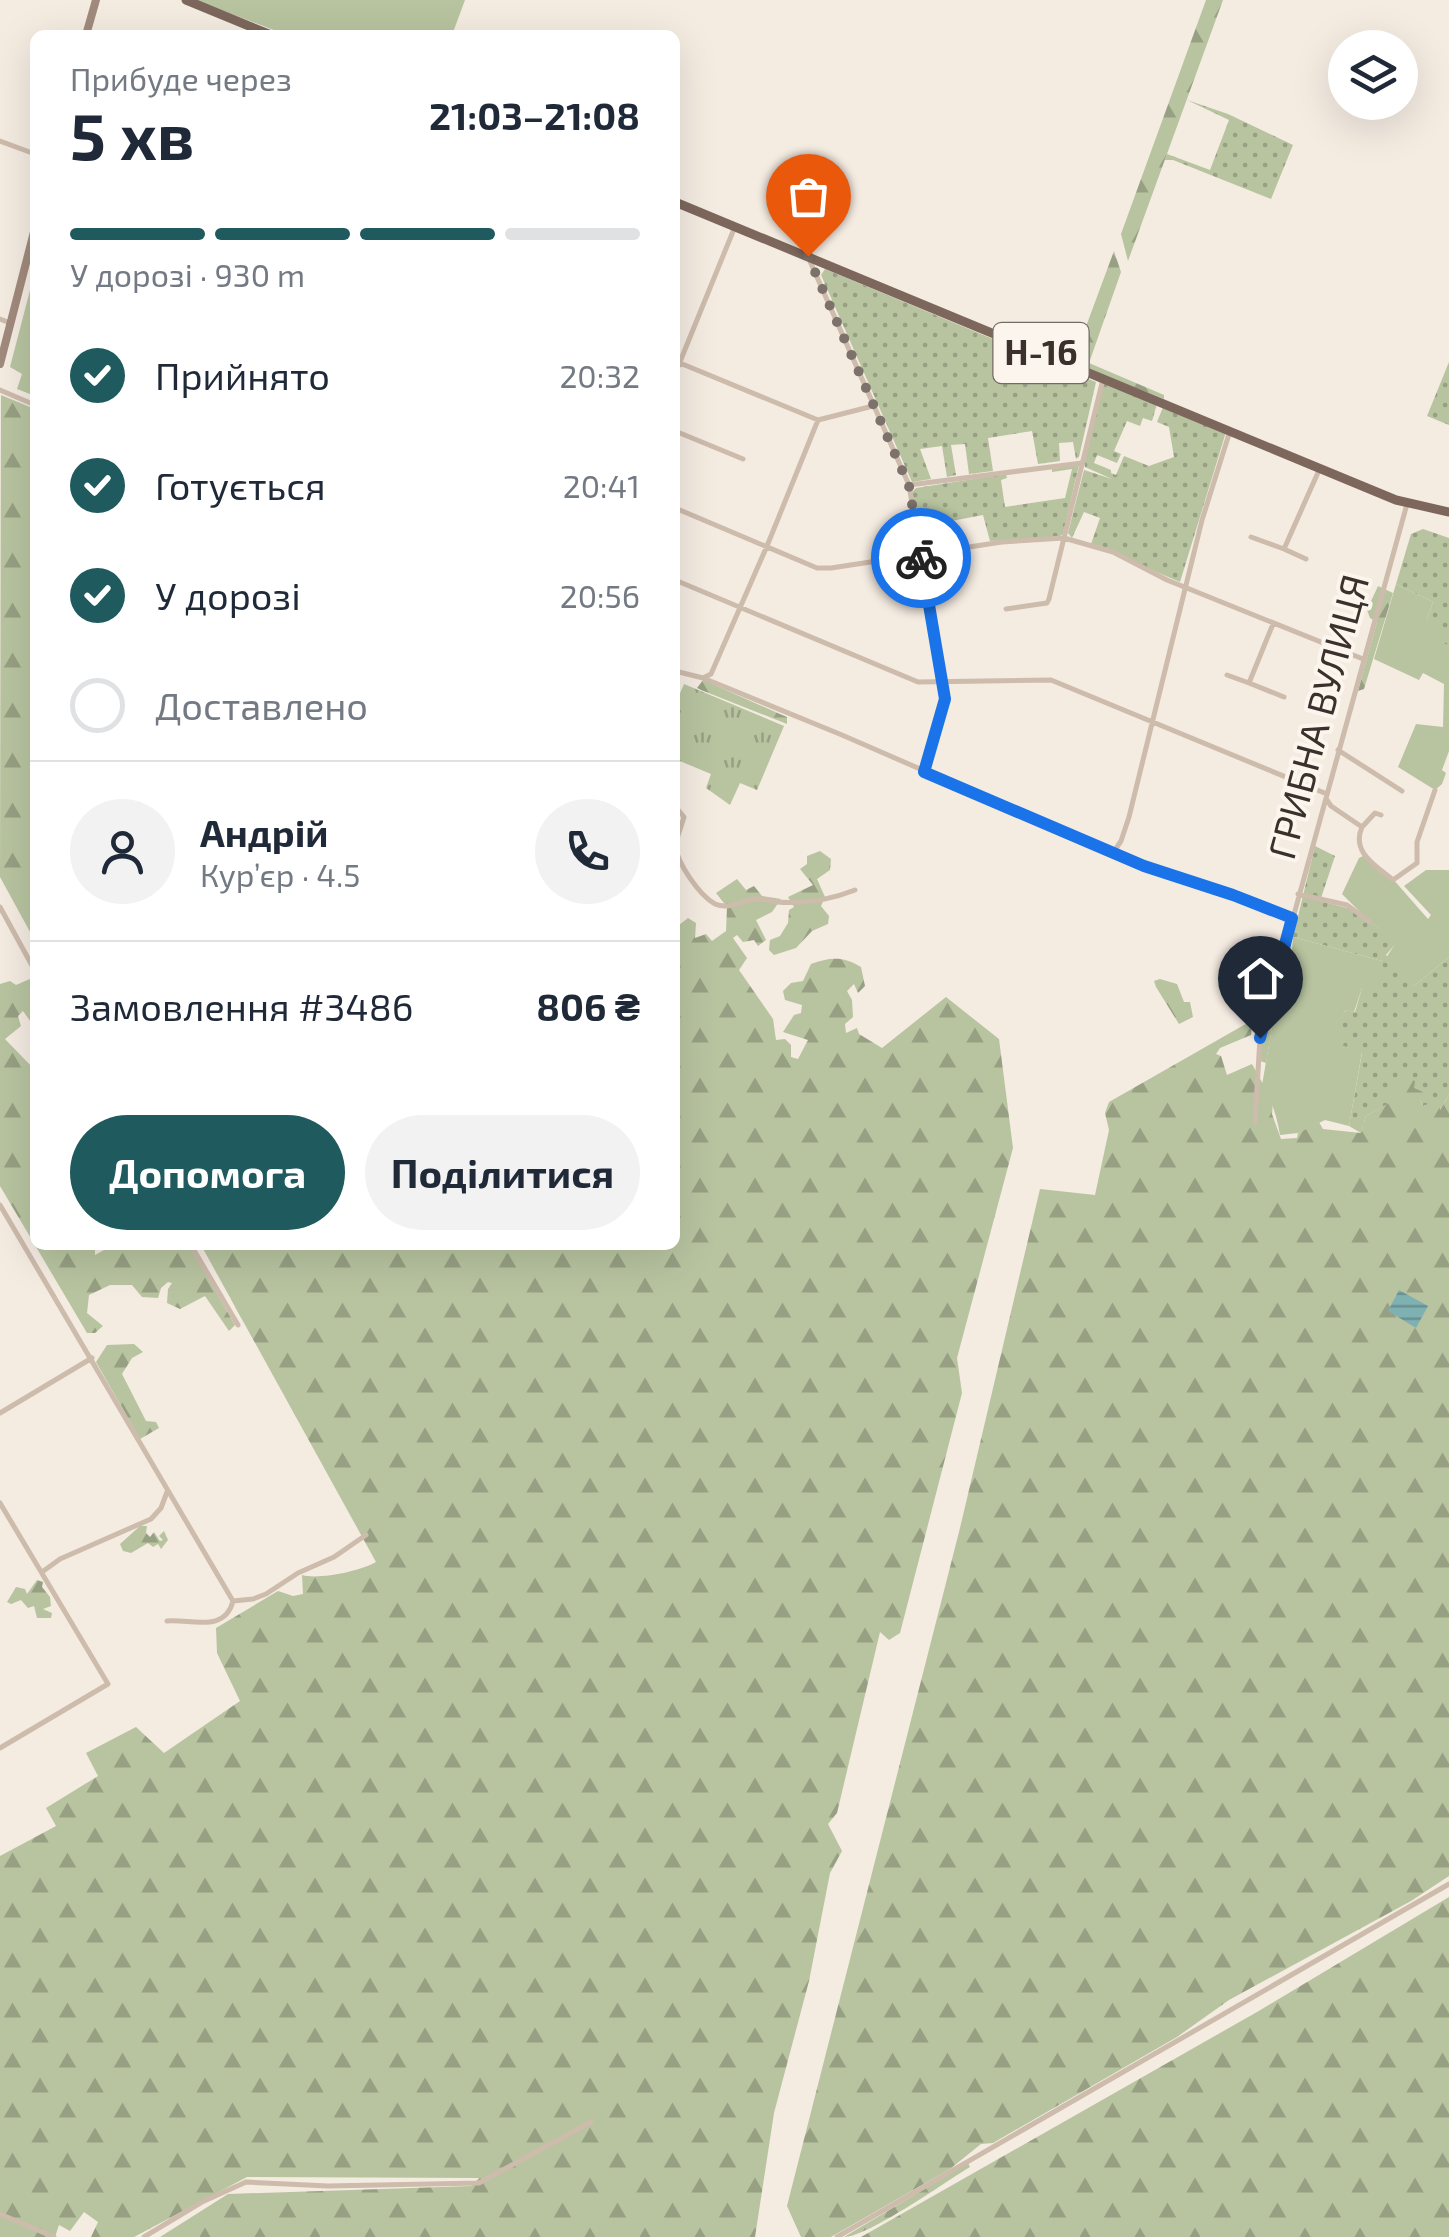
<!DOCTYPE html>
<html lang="uk">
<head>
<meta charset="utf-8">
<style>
	body { margin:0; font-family:"Exo 2",sans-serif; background:#f2f2f3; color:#1f2937; height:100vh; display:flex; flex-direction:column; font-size:38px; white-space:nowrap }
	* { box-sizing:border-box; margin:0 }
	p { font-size:32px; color:#747a83 }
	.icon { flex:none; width:55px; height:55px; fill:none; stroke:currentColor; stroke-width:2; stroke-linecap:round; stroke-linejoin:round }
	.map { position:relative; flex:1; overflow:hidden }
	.drawer { position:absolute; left:30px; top:30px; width:650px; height:1220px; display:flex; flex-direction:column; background:#fff; border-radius:15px; box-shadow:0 10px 40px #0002 }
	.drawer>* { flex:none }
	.buttons { position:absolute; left:1328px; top:30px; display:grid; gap:20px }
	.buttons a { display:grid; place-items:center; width:90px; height:90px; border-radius:50%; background:#fff; box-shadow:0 10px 40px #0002; font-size:50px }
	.pin { position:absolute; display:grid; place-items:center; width:85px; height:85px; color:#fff; margin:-102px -42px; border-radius:50% 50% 50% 0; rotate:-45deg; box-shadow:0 0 10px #0007 }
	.pin .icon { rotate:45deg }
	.courier { position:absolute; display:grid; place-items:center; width:100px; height:100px; margin:-50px; border:8px solid #1a73e8; border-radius:50%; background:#fff; color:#222; box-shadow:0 2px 12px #0007 }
	.headline em { font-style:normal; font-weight:700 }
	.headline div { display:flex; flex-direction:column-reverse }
	.headline { display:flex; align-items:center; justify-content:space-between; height:170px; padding:0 40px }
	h1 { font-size:65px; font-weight:700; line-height:75px }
	.bar { display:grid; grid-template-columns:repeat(4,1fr); gap:15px 10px; align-content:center; height:120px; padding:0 40px }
	.bar i { height:12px; border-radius:8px; background:#e0e1e3 }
	.bar .current { background:#1f5a5e }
	.bar p { grid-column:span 4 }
	.line { display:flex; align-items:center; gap:25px; padding:0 40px; border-top:2px solid #e0e1e3 }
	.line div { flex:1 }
	.round { display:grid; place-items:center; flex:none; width:105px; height:105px; border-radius:52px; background:#f2f2f3 }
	ol { padding:0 40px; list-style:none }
	li { display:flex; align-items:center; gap:30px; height:110px }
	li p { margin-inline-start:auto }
	li .icon { padding:10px; border-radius:50%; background:#1f5a5e; color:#fff; stroke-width:4 }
	li:last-child { color:#747a83 }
	li i { width:55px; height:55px; border:5px solid #e0e1e3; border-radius:50% }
	.primary-button { display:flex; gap:20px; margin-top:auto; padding:20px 40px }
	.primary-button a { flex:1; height:115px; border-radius:60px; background:#1f5a5e; color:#fff; font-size:40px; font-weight:700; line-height:115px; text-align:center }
	.primary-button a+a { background:#f2f2f3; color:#1f2937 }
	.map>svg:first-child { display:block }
	.grass { fill:url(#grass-dots) }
	.forest { fill:url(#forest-firs) }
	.park { fill:url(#park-tufts) }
	.garden { fill:#b8c4a0 }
	.water { fill:url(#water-rules) }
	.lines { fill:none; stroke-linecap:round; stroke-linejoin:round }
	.street { stroke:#cdbbac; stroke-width:5 }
	.secondary { stroke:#a18a7d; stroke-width:8 }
	.primary { stroke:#7d675c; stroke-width:9 }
	.done { stroke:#7c716b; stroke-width:10; stroke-dasharray:0 18 }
	.route { stroke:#1a73e8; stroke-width:12 }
	.labels { text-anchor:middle; stroke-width:8; stroke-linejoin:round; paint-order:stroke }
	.shield { fill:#fbf5ee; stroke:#756b66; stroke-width:2.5 }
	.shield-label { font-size:35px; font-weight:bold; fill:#3b302b }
	.street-label { font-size:38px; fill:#3b302b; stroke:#fbf5ee }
</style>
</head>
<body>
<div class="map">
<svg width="1449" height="2237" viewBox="0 0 1449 2237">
	<defs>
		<pattern id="grass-dots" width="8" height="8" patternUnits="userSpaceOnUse" patternTransform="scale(2.5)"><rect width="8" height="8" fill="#b8c4a0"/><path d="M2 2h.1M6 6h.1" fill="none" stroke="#97a083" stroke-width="1.8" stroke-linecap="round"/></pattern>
		<pattern id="forest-firs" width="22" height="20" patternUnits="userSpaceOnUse" patternTransform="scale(2.5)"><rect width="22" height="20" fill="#b8c4a0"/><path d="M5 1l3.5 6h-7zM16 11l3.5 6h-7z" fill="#97a083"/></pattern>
		<pattern id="park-tufts" width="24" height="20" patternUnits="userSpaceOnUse" patternTransform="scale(2.5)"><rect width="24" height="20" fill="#b8c4a0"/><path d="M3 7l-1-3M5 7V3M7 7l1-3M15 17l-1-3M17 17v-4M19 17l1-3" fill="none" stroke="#97a083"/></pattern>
		<pattern id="water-rules" width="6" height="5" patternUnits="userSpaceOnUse" patternTransform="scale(2.5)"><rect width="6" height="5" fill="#7fb0b2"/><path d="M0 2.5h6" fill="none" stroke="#699091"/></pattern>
	</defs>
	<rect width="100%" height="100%" fill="#f4ebe1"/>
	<path class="grass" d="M1187 100 1228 114 1293 145 1271 199 1173 160H1165L1167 154 1210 170 1229 120Z
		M825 269 1096 382 1079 457 1076 459 1073 442 1059 443 1060 461 1038 464 1032 431 988 438 993 471 969 474 965 444 951 445 956 475 947 477 942 446 920 449 931 479 912 482 821 275Z
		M1449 362V425L1427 416Z
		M1104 383 1157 404 1152 421 1143 418 1140 426 1127 421 1114 451 1121 454 1117 463 1097 455 1094 463 1111 470V473L1116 475 1124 456 1149 466 1174 457 1169 427 1157 422 1163 407 1226 432 1180 582 1091 544 1100 518 1084 512 1072 538 1068 533 1084 470 1112 479 1085 467 1084 463Z
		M1079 465 1063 534 1057 538 990 541 983 515 946 522 950 548 927 551 923 545 912 492 916 488 1006 474 1007 478 1001 480 1005 507 1065 498 1072 469 1052 472V469Z
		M1423 529 1449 538V646L1439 641 1427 619 1433 602 1396 584 1411 534Z
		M1315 846 1335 856 1320 901 1351 909 1398 941 1386 955 1414 986 1449 957V1095L1439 1111 1430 1104 1423 1106 1420 1100 1390 1103 1366 1116 1361 1133 1349 1126 1362 1053 1343 1046 1339 1027 1345 1010 1355 1012 1362 988 1382 961 1293 937Z"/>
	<path class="forest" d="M1206 0H1223L1128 261 1121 234Z
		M1114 251 1121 272 1089 363 1164 395V399L1022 343 1027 336 1075 356Z
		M1 395 35 409V941L0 877Z
		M1378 586 1393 593 1364 689 1358 691 1377 622 1370 618 1367 610Z
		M703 680 780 714 787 717V724L701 690 697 688Z
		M820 851 831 859 830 870 817 879 825 897 821 906 829 916 828 924 812 931 796 948 774 955 769 950 770 940 780 936 788 923 789 910 794 907 788 897 813 885 800 869 807 864V856Z
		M737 879 746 890 754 886 762 896 781 899 772 912 756 920 766 940 758 946 754 940 743 942 737 935 733 938 747 958 739 970 773 1019 776 1040 785 1039 791 1045V1057L798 1059 808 1040 783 1032 794 1015 801 1013 802 1005 785 1000 783 991 791 983 803 981 811 964C830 957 843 956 861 967L865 986 858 993 854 984 847 991 852 1000 853 1017 845 1024 846 1033 857 1028 859 1034 882 1048 946 997 999 1039 1013 1148 957 1358 962 1393 900 1633 889 1640 880 1632 837 1813 828 1824 842 1851 830 1873 809 1981 774 2113 755 2237H160L228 2194 471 2186 479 2178 247 2177 134 2237H91L98 2222 84 2212 70 2231 59 2225 55 2237H0V1856L56 1826 46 1808 98 1776 86 1753 136 1727 164 1753 240 1701 217 1653 216 1628 278 1591 293 1596 303 1594 302 1575C318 1580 361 1571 376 1562L201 1245H675V928L688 918 696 923 695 938 706 934 712 941 726 931 727 907 716 893Z
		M1291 961 1279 1011 1274 1016 1266 1063 1257 1060 1265 1021 1252 1026 1251 1035 1220 1048 1216 1054 1221 1056 1227 1075 1252 1064 1273 1102 1272 1114 1281 1139 1297 1138 1298 1133 1319 1122 1323 1129 1361 1133 1366 1116 1389 1103 1387 1090 1403 1076 1415 1081 1414 1088 1423 1092 1420 1100 1423 1106 1429 1104 1432 1097 1437 1099 1440 1110 1449 1095V1876L1411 1901 1229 2000 1177 2037 993 2143 981 2144 950 2169 831 2237H801L787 2206 960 1528 1040 1189 1095 1195 1109 1130 1105 1113 1109 1102 1265 1013 1262 986 1270 981 1276 983 1281 964Z
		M32 978 35 984V1028L23 1011 18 1016 21 1026 5 1039 35 1070V1245H95V1255L104 1250 138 1249 139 1245H189L235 1325 229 1331 205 1296 180 1309 167 1303 168 1289 172 1283 168 1282 161 1288 158 1298 142 1297 132 1285H110L89 1295 87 1313 103 1326 95 1333H87L0 1186V984L10 981 16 985Z
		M1160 979 1177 984 1184 1002H1190L1193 1017 1179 1024 1156 987 1154 981Z
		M134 1344 143 1352 132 1358 122 1374 146 1421 156 1422 159 1428 140 1439 96 1362 107 1345Z
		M140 1526H147L146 1533 150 1537 154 1532 160 1541 163 1540 159 1536 164 1531 168 1540 161 1549 158 1544 153 1547 148 1543 131 1553 123 1551 120 1544Z
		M37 1580 43 1582 42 1587 50 1597 51 1606 43 1609 52 1613 51 1618H37L34 1606 28 1608 21 1600 11 1604 7 1602 16 1587 25 1589 27 1594Z
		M1449 1897V2237H861L1257 2012Z
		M968 2163 970 2167C945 2182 868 2237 844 2237Z"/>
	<path class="park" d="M684 684 784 726 757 790 740 783 730 805 706 788 711 774 675 759V705Z"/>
	<path class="garden" d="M195 0H465L452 35H287Z
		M35 271V396L17 389 22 374 10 367Z
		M1396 584 1433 602 1427 619 1444 629 1440 641 1449 646V751L1442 770 1446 773 1442 784 1435 790 1398 767 1416 724 1443 727 1444 684 1423 673 1419 680 1374 659Z
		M1365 855 1392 878 1428 919 1431 915 1404 886 1426 870H1449V957L1414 986 1384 961 1397 941 1370 922 1342 894 1359 858Z
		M1293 937 1382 961 1375 991 1362 988 1354 1012 1345 1010 1340 1027 1347 1030 1343 1046 1362 1052 1349 1126 1325 1120 1298 1133 1280 1135C1277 1117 1272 1100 1262 1085L1274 1016 1291 966Z"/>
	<path class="water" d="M1399 1290 1428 1306 1416 1328 1388 1311Z"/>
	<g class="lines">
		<path class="street" d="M0 141 35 154
			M809 259 909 485 945 699 924 771
			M0 319 10 323
			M675 361 818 420
			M675 374 734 229
			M0 390 35 405
			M675 431 743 459
			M909 485 1082 463
			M675 508 817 568H831L1002 542 1064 538 1113 552 1167 580 1363 659
			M1251 537 1284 549
			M1306 559 1284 549 1320 468
			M675 580 918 682 1051 680 1327 794
			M1006 609 1047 603 1049 599 1103 379
			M1273 624 1249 683 1284 697
			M675 671 703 678 842 735 1143 866 1233 895 1292 918
			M1227 675 1249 683
			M703 678 711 674 767 546 818 420 873 406
			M675 692 676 671
			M1338 750 1402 791
			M1327 800 1331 806 1362 827C1351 852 1375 865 1393 880L1417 863V842L1435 790
			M675 806 684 817 675 845
			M1362 827 1375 813 1381 815
			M675 846C678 864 699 895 715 904 729 910 741 901 754 899 761 898 769 901 777 902 804 904 830 900 855 890
			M1113 853 1121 841 1129 817 1202 520 1230 431
			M1298 894 1347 905 1370 922
			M0 907 35 971
			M1255 1122 1260 1038 1407 504
			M0 1205 233 1601
			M191 1245 238 1325
			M0 1413 92 1358
			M0 1503 108 1684 0 1748
			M42 1572 60 1559 151 1519 161 1508 167 1492
			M233 1601 253 1599 266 1594 298 1573 334 1557 366 1535
			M167 1621C192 1619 225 1633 233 1601
			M0 2214 54 2237
			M144 2237 202 2202 246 2182 328 2186 479 2183 591 2122
			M837 2237 1449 1884"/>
		<path class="secondary" d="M86 35 96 0
			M0 364 35 228"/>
		<path class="primary" d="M186 0 271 35
			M675 202 1396 500 1449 512"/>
	</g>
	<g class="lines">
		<path class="done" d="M808 256 909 486 921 558"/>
		<path class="route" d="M921 558 945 699 924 772 1144 866 1233 895 1292 918 1260 1038"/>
	</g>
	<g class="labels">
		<rect class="shield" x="993.5" y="323" width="95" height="60" rx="8"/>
		<g class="shield-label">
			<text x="1041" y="365">Н-16</text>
		</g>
		<g class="street-label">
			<text transform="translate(1319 717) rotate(-75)" y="13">ГРИБНА ВУЛИЦЯ</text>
		</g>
	</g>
</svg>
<div class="buttons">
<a><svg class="icon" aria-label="layers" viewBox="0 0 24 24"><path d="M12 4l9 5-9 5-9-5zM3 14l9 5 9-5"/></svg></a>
</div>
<div class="pin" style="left:808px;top:256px;background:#ea580c"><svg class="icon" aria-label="bag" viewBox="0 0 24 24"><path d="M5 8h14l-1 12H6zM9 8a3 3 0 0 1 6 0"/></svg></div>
<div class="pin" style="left:1260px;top:1038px;background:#1f2937"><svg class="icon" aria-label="home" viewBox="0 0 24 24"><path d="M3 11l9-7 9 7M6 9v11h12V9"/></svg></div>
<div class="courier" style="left:921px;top:558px"><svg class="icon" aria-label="bike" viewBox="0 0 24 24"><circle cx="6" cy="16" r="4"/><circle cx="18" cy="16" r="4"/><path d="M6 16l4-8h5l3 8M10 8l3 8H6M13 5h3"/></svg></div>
<section class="drawer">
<div class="headline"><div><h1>5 хв</h1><p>Прибуде через</p></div><em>21:03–21:08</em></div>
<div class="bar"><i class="current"></i><i class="current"></i><i class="current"></i><i></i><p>У дорозі · 930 m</p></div>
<ol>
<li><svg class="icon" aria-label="check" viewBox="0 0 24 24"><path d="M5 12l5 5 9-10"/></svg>Прийнято<p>20:32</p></li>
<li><svg class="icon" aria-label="check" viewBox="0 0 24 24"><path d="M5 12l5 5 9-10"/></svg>Готується<p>20:41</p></li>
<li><svg class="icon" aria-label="check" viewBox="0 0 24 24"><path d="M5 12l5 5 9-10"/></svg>У дорозі<p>20:56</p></li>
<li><i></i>Доставлено</li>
</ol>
<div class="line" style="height:180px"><a class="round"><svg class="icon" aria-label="person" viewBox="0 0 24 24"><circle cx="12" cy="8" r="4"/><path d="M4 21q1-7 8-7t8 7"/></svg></a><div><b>Андрій</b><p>Кур’єр · 4.5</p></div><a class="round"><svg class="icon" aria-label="phone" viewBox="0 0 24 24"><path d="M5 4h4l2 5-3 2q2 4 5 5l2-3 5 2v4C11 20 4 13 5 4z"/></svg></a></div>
<div class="line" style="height:130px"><div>Замовлення #3486</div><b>806 ₴</b></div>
<div class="primary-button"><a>Допомога</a><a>Поділитися</a></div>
</section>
</div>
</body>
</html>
